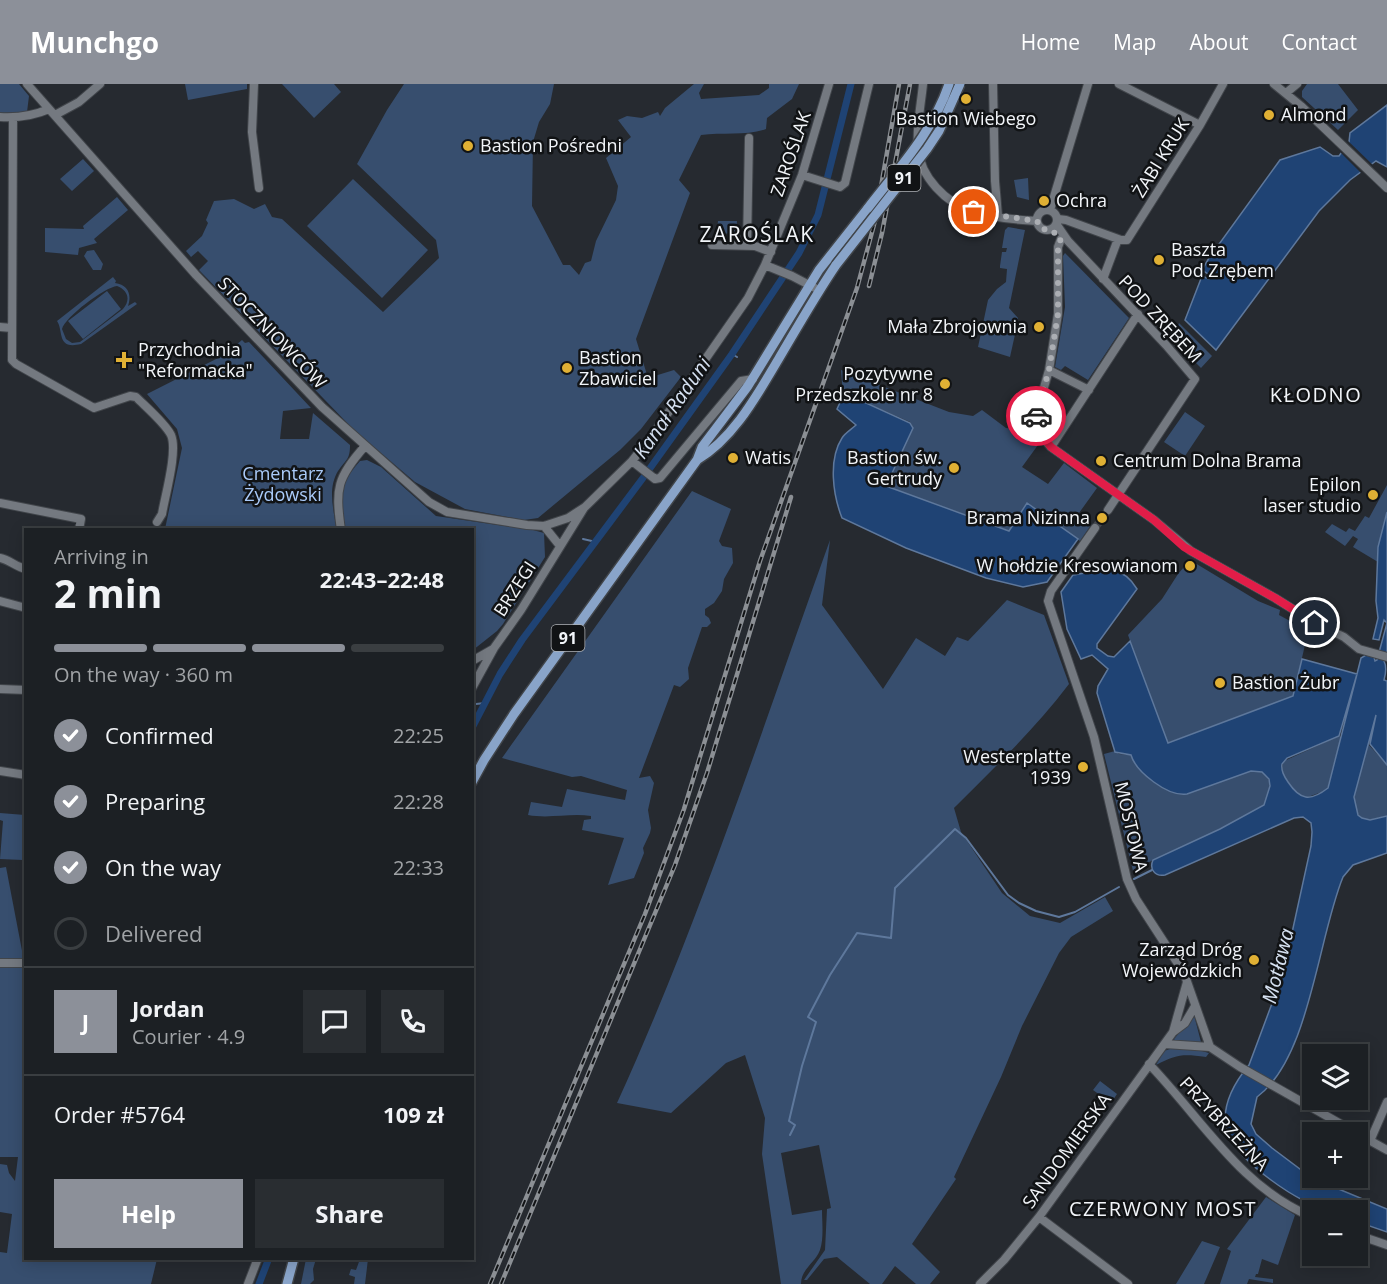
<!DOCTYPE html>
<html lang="en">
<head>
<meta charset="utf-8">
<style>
	body { margin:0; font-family:"Open Sans",sans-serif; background:#292d31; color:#f1f3f6; height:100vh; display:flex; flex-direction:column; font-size:22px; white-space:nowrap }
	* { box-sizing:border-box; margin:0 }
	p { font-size:20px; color:#a0a3a6 }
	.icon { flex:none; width:33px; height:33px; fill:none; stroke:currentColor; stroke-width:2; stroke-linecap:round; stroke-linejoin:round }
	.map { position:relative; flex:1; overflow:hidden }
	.panel { position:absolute; left:24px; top:444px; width:450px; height:732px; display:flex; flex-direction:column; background:#1c2024; border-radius:0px; box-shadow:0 3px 15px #0003,0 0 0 2px #3a3e41 }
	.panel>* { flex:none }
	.controls { position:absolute; left:1302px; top:960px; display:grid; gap:12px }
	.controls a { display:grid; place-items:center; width:66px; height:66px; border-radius:0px; background:#1c2024; box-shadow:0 3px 15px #0003,0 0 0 2px #3a3e41; font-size:30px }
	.pin { position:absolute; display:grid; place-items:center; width:51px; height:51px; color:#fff; margin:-26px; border:3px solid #fff; border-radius:50%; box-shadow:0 2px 6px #0007 }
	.courier { position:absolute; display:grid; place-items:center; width:60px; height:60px; margin:-30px; border:4px solid #e11d48; border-radius:50%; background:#fff; color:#222; box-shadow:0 2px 8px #0007 }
	.overview em { font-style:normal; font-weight:700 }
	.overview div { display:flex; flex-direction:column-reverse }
	.overview { display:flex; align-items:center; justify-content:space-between; height:102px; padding:0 30px }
	h1 { font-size:39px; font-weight:700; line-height:45px }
	.bar { display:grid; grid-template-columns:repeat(4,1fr); gap:9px 6px; align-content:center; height:72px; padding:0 30px }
	.bar i { height:8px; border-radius:4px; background:#3a3e41 }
	.bar .current { background:#8c9099 }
	.bar p { grid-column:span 4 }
	.line { display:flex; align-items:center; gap:15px; padding:0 30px; border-top:2px solid #3a3e41 }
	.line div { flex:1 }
	.round { display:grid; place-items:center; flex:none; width:63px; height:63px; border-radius:0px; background:#292d31 }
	ol { padding:0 30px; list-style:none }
	li { display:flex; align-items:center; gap:18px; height:66px }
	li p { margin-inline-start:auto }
	li .icon { padding:6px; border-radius:50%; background:#8c9099; color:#fff; stroke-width:4 }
	li:last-child { color:#a0a3a6 }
	li i { width:33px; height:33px; border:3px solid #3a3e41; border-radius:50% }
	.action { display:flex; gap:12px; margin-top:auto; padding:12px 30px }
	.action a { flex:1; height:69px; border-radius:0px; background:#8c9099; color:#fff; font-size:24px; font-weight:700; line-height:69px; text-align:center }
	.action a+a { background:#292d31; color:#f1f3f6 }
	header { display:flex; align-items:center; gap:36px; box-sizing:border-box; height:84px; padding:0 30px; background:#8c9099; color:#fff }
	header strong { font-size:28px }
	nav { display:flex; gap:33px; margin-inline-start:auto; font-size:21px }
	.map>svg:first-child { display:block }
	.green { fill:#374e6e; fill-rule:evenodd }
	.water { fill:#1f4374; stroke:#5e789c; stroke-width:1.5; fill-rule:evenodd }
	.pier { fill:#262a30 }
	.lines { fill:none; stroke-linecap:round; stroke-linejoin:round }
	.stream { stroke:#5e789c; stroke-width:2 }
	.canal { stroke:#1f4374; stroke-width:7 }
	.minor-tunnel { stroke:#45484e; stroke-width:8; stroke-dasharray:8 4; stroke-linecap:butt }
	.minor-casing { stroke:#41454a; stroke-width:10 }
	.major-casing { stroke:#41454a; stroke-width:12 }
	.minor { stroke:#747980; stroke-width:8 }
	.major { stroke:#89a4c9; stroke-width:9 }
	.rail-casing { stroke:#8b8f94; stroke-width:4.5 }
	.rail { stroke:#111315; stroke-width:2; stroke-dasharray:7; stroke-linecap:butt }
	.major-bridge-casing { stroke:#41454a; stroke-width:12; stroke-linecap:butt }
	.major-bridge { stroke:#89a4c9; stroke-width:9 }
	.done { stroke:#abaeb3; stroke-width:6; stroke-dasharray:0 10.8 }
	.route { stroke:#e11d48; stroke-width:8 }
	.poi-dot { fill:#e0b034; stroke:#111315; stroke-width:2 }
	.labels { text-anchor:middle; stroke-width:5; stroke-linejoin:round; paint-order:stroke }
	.shield { fill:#111315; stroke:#aeb1b5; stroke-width:1.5 }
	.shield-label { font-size:16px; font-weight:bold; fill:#f2f5f9 }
	.poi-label { font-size:18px; fill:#f2f5f9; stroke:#111315; text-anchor:start }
	.street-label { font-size:18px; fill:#f2f5f9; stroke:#111315 }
	.park-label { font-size:18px; fill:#aacbfa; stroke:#111315 }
	.neighbourhood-label { font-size:20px; letter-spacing:1.5px; fill:#f2f5f9; stroke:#111315 }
	.water-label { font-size:20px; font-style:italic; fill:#d6e1f1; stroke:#111315 }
	.quarter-label { font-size:21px; letter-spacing:1.5px; fill:#f2f5f9; stroke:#111315 }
</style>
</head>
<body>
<header>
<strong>Munchgo</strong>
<nav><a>Home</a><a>Map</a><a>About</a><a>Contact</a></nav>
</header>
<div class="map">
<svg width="1387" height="1200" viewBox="0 0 1387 1200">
	<rect width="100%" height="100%" fill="#262a30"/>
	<path class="green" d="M0 0H19L29 12 27 28 0 29Z
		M185 0H247V5L188 16Z
		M282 0H334L341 8 314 34Z
		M404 0H554L550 20 539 38 533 58 532 122 563 181H570L579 191 585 179 591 177 596 157 616 116 618 102 606 74 631 53 618 36 627 32 642 34 658 28 660 32 665 24 694 0H704L699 9 701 15 759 11 769 4V0H799L792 15 767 34 766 45C747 52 722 48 701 51L679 96 690 109 636 255 648 294 674 286 681 293 641 345 620 366 538 434 524 436 465 425 415 398 354 346 199 186 208 177 198 167 191 173 186 167 202 152 208 139 206 136 214 117 234 115 254 125 265 120 272 133 282 135 383 228 439 174 436 156 357 80 387 26Z
		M1307 0H1338L1358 26 1338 46 1302 13V7Z
		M83 75 94 87 72 107 60 95Z
		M1028 94 1029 116 1017 113 1014 96Z
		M353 95 428 166 382 214 307 142Z
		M117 113 128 126 94 155 97 159 79 164 78 171 45 168V144L84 145 83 142Z
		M718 137H737L736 150 717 149Z
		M1008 143 1025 146 1009 224 1018 234V236H1013L1012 245 1016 246 1010 273 978 263 988 216 997 205 1006 198 1007 185 1000 184V182L1002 168H1006L1007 164H1002L1005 146Z
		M94 166 103 180 101 186H93L84 172 87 167Z
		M1065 169 1129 234 1088 296 1065 282 1061 286 1055 283 1065 223 1063 172Z
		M113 193 116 197 115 199C128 201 132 210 128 222L135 218 137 220 81 260C56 266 64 247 57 237ZM117 202C128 206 131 216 123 225L80 258 72 259 66 255 62 245C65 233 105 203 117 202Z
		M107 207 121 225 83 255 68 237Z
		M1179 239 1212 272 1201 284 1172 255 1173 253 1176 254 1177 250 1175 249Z
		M242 256 245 259 249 258 311 324 283 327 280 355H309L313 329 350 361C350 376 346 375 338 387 329 402 332 419 335 436H337L339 445H165L182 364 177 345 147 310 224 271Z
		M841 286 949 328 973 332 982 326 1006 344 1013 345 1014 350 1023 351 1038 361 1022 383 1048 400 1064 379 1097 404 1079 429 1087 434 1086 436 1091 441 1080 457 1027 420 1010 447 886 402 913 343 910 338 853 313 843 312Z
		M1185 328 1205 342 1185 372 1164 358Z
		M367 376 381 383 436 432 533 446 544 449 545 473 503 540 497 547 473 566 472 446H345C340 413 337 403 360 377Z
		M1387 401V428L1378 463V478L1353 463 1358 455 1353 452 1345 462 1325 448 1332 440 1346 448 1349 444 1355 447 1365 432 1369 434Z
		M692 407 731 425 719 457 722 462 732 464 733 479 724 495 722 507 714 519 705 525V531L709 534 711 539 707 543H702L688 584 689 595 680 603 674 601 639 694 650 692 654 699 648 726 651 744 650 749 643 764 644 769 634 794 608 801 624 754 582 746 584 736 591 735V732C570 729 549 735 528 731L531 718 562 723 567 705 625 716 627 706 581 692 572 693 502 674Z
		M830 456 822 521 883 605 916 554 945 572 957 553 968 557 1007 516 1044 531 1069 600C1034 646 994 684 954 724L961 748 1002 809 1030 832 1060 839 1105 813 1113 827 1071 853 1059 869 1022 942 1001 993 954 1093 956 1095 912 1160 940 1188 930 1200H916L895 1182 882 1200H870L837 1173 824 1175 807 1196H804L825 1166 827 1125 831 1124 819 1061 781 1069 792 1131 822 1126C822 1138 824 1154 820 1166 815 1179 801 1185 801 1200H781L762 1070 765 1034 745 971 726 979 671 1029 617 1019C700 837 762 645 830 456Z
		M1190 476 1258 517 1280 526 1279 531 1303 544 1301 558 1305 561 1293 612 1167 659 1128 551 1162 515 1178 490Z
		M1339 652 1341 653 1327 706 1308 713 1299 712C1290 703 1278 689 1284 677Z
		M1368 660 1387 681V732C1380 733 1371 737 1364 735 1343 726 1364 675 1368 660Z
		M1115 667 1119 670 1131 671C1136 688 1168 713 1187 710L1248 688H1262C1275 697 1268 708 1265 721L1220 745 1145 780 1142 788 1134 791 1104 670Z
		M0 729 25 731V774L23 776 0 775 3 737 0 736Z
		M6 783 24 877 0 876V784Z
		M0 881 25 882 26 1174 157 1175 151 1200H0V1168L7 1169 12 1130 0 1128V1080L7 1081 9 1089 15 1097 18 1073H0Z
		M1194 931 1201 958 1200 959 1175 957 1174 955Z
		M1173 964 1198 966 1209 969 1206 973C1183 970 1177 970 1156 981L1164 967Z
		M1100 997 1117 1010 1111 1019 1093 1006Z
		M1266 1113 1295 1131 1278 1181 1262 1175 1258 1190H1256L1255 1193 1273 1195V1199L1249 1195 1247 1200H1220L1231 1167 1227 1165Z
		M1202 1157 1220 1163 1204 1200H1176Z
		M306 1175H316L313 1185 314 1196 310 1200H301Z
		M360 1175H368L365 1200H354L355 1193 349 1191 351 1185 356 1186Z"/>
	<path class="water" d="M1387 21V83L1376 77 1350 96 1319 127 1216 266 1185 236 1202 192 1209 195 1211 192 1202 186 1209 174 1280 76 1320 63 1333 72H1339L1349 58 1350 49Z
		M843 312 853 313 910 339 913 344 886 402 1009 447 1027 419 1078 455 1047 498 1023 503 986 494 906 464 842 434C833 411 828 376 842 354 845 349 852 345 856 341L837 325Z
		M1387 428V568L1384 577C1387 583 1386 589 1384 596L1387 597V681L1370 660 1376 631 1354 713 1358 731 1362 734 1370 736 1387 732V769L1353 781 1343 793C1318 853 1310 974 1257 1013L1251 1040 1256 1050 1272 1064 1312 1094 1387 1125V1148L1358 1138V1126C1349 1126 1339 1128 1330 1126 1302 1123 1235 1075 1227 1048 1220 1023 1234 999 1249 981L1283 890 1311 762 1312 748 1311 739 1303 733 1294 734 1165 791C1155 793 1149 785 1153 776L1220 745 1264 721 1270 702 1269 695 1262 688 1251 687 1187 710C1168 713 1136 688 1131 671L1115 668 1097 609 1098 602 1108 585 1092 571 1081 575 1067 545 1061 508 1073 491C1100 487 1120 477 1137 505L1097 560V564L1108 572 1114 573 1130 557 1168 659 1293 612 1302 575 1357 590 1361 574 1366 571 1374 573 1375 577 1377 576 1387 539 1384 536 1379 556 1373 555 1378 534 1376 517 1378 463ZM1357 590 1328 704C1310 718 1300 716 1288 698 1284 692 1281 687 1282 680L1287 674 1339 652Z"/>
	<path class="pier" d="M1346 55 1374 82 1362 90 1339 67Z"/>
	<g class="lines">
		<path class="stream" d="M732 270 737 273
			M583 455 596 458
			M476 620 485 619
			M1134 795 1152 786
			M790 1051 795 1041 789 1037 802 982 816 938 808 933 830 891 857 849 891 854 895 804 955 745 966 754 1008 811 1019 819 1036 827 1059 833 1075 828 1119 803"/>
		<path class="canal" d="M472 644 500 590 522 556 643 394 732 270 799 169 818 131 851 0
			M259 1200 269 1174"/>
		<path class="minor-tunnel" d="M1095 444 1108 426"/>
		<defs>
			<path id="minor" d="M27 0 196 191 322 323 429 418 447 428 527 441 544 442 568 434 585 423 632 377 654 349 748 214 765 181 802 91 829 0
				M254 0 252 48 259 104
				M923 0C921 21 916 43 918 64 920 93 946 119 973 128 989 133 1020 136 1037 137
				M993 0 995 97 998 132
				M1119 0 1200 41
				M1274 0 1301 22 1387 104
				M1286 9 1297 0
				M55 31 79 18 100 0
				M0 33C17 34 33 32 49 25
				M13 34 12 276 16 280 94 324 130 312 136 313C146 323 165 339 171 351 178 367 165 412 162 430L157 438
				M802 91 840 103 845 99 869 0
				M1037 136a10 10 0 1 1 20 0a10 10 0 1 1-20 0Z
				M1050 126 1088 0
				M1058 135 1066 136 1121 156H1127L1200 41 1223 0
				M1057 141 1068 157 1166 261 1195 295 1108 426
				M1061 155 1058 163V230L1049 286 1035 335C1034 346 1044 355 1051 363L1154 436 1191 467 1275 514 1315 539 1344 553 1359 565 1387 573
				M712 161 755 162 771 168
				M747 161 749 54
				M765 181 792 192 815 204
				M1103 195 1118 155
				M0 243 12 244
				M1049 286 1089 306
				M1051 363 1138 230
				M632 377 655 395 660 394 741 297 753 295
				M0 419 81 435 79 446
				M544 442 560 462
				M1095 444 1051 507 1048 517 1094 653 1127 795 1136 815 1184 889 1210 963 1240 983 1355 1048
				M341 446C335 404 337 394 365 362
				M0 474C10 476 16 483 26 485
				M0 517 26 524
				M472 577 493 565
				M472 604 494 564 521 526 584 424
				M0 605 26 606
				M0 687 26 691
				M0 879H26
				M1173 948 1185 939 1195 922
				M1165 960 1210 963
				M1149 980C1201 1034 1241 1104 1312 1133
				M1358 1050 1387 1066
				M1370 1057 1387 1018
				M1039 1133 1128 1200
				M1358 1151 1387 1161
				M248 1200 258 1174
				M980 1200 1004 1176 1039 1133 1173 948 1187 898"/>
			<path id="major" d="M697 376C734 354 757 311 778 276 797 244 815 212 836 181
				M472 698 484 676 514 630 697 376 702 363 748 302 819 186 868 124
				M287 1200 294 1174"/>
		</defs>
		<use href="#minor" class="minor-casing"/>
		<use href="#major" class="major-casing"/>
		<use href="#minor" class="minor"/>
		<use href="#major" class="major"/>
		<defs>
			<path id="rail" d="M869 202 882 149 910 0
				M490 1200 645 830 684 725 760 477 857 204 875 137 899 0
				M501 1200 675 781 707 689 791 413"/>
		</defs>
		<use href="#rail" class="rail-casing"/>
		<use href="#rail" class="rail"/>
		<defs>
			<path id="major-bridge" d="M868 124C898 85 933 48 949 0
				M836 181 927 65 939 47 960 0"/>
		</defs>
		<use href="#major-bridge" class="major-bridge-casing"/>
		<use href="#major-bridge" class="major-bridge"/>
	</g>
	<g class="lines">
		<path class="done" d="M974 128 1037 137 1042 145 1051 146 1061 154 1058 163V230L1049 286 1036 332"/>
		<path class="route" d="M1036 332V344L1051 363 1154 436 1184 463 1275 514 1315 539"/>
	</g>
	<g class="poi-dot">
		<circle cx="966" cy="15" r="6"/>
		<circle cx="1269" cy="31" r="6"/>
		<circle cx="468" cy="62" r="6"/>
		<circle cx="1044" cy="117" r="6"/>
		<circle cx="1159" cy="176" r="6"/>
		<circle cx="1039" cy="243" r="6"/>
		<path d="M121 267h6v6h6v6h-6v6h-6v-6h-6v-6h6z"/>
		<circle cx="567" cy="284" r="6"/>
		<circle cx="945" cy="300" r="6"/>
		<circle cx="733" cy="374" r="6"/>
		<circle cx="1101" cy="377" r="6"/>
		<circle cx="954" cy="384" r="6"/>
		<circle cx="1373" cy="411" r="6"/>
		<circle cx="1102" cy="434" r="6"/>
		<circle cx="1190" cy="482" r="6"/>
		<circle cx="1220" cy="599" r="6"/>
		<circle cx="1083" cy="683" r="6"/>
		<circle cx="1254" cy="876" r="6"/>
	</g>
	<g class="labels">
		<g class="shield">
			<rect x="887.5" y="81" width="33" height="26" rx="4.5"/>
			<rect x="551.5" y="541" width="33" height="26" rx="4.5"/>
		</g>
		<g class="shield-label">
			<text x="904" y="100">91</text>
			<text x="568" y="560">91</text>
		</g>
		<g class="poi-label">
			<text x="1281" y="37">Almond</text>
			<text x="966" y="41" text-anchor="middle">Bastion Wiebego</text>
			<text x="480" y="68">Bastion Pośredni</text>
			<text x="1056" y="123">Ochra</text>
			<text x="1171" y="172">Baszta<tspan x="1171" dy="21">Pod Zrębem</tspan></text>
			<text x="1027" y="249" text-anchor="end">Mała Zbrojownia</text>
			<text x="138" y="272">Przychodnia<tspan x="138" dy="21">"Reformacka"</tspan></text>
			<text x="579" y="280">Bastion<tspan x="579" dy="21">Zbawiciel</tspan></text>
			<text x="933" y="296" text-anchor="end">Pozytywne<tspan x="933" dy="21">Przedszkole nr 8</tspan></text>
			<text x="745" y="380">Watis</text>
			<text x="942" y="380" text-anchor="end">Bastion św.<tspan x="942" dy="21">Gertrudy</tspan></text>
			<text x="1113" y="383">Centrum Dolna Brama</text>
			<text x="1361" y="407" text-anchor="end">Epilon<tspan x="1361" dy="21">laser studio</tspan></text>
			<text x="1090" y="440" text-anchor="end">Brama Nizinna</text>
			<text x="1178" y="488" text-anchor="end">W hołdzie Kresowianom</text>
			<text x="1232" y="605">Bastion Żubr</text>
			<text x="1071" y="679" text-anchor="end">Westerplatte<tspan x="1071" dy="21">1939</tspan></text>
			<text x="1242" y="872" text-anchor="end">Zarząd Dróg<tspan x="1242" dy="21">Wojewódzkich</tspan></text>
		</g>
		<g class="street-label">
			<text transform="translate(791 70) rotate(-71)" y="6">ZAROŚLAK</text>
			<text transform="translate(1161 74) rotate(-58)" y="6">ŻABI KRUK</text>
			<text transform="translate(1160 235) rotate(47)" y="6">POD ZRĘBEM</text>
			<text transform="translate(272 249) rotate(46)" y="6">STOCZNIOWCÓW</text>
			<text transform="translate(515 505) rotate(-57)" y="6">BRZEGI</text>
			<text transform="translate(1131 743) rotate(77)" y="6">MOSTOWA</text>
			<text transform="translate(1224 1040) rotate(47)" y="6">PRZYBRZEŻNA</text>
			<text transform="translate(1067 1067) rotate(-54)" y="6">SANDOMIERSKA</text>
		</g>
		<g class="park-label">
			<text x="283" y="396">Cmentarz<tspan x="283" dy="21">Żydowski</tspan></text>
		</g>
		<g class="neighbourhood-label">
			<text x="1316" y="318">KŁODNO</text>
			<text x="1163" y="1132">CZERWONY MOST</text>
		</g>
		<g class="water-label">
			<text transform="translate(672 324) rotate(-55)" y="7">Kanał Raduni</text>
			<text transform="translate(1278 882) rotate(-76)" y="7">Motława</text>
		</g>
		<g class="quarter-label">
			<text x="757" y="158">ZAROŚLAK</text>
		</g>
	</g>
</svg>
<div class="controls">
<a><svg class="icon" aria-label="layers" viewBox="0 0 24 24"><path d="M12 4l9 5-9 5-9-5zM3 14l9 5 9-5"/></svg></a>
<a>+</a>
<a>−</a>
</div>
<div class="pin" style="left:974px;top:128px;background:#ea580c"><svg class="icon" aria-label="bag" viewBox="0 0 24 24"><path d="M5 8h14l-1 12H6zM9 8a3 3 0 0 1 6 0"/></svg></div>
<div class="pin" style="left:1315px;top:539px;background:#1f2937"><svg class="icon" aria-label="home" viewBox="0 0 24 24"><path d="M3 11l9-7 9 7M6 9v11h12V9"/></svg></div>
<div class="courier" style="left:1036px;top:332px"><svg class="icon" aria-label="car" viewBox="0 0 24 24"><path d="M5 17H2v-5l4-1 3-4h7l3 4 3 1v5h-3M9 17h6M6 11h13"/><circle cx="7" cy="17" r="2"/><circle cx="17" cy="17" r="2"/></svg></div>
<section class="panel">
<div class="overview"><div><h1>2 min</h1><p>Arriving in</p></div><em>22:43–22:48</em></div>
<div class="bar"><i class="current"></i><i class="current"></i><i class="current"></i><i></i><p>On the way · 360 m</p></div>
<ol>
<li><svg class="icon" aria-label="check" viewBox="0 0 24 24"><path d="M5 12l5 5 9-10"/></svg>Confirmed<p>22:25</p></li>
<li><svg class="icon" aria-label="check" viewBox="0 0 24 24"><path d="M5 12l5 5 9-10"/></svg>Preparing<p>22:28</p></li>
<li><svg class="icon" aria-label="check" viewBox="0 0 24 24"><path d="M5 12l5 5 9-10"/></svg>On the way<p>22:33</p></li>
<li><i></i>Delivered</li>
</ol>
<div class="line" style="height:108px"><b class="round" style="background:#8c9099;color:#fff">J</b><div><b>Jordan</b><p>Courier · 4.9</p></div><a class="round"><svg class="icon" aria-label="chat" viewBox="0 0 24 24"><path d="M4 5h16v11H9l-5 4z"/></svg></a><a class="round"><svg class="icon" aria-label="phone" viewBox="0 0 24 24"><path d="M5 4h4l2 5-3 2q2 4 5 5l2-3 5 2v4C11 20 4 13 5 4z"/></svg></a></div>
<div class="line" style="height:78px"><div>Order #5764</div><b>109 zł</b></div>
<div class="action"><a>Help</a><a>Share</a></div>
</section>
</div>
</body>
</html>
